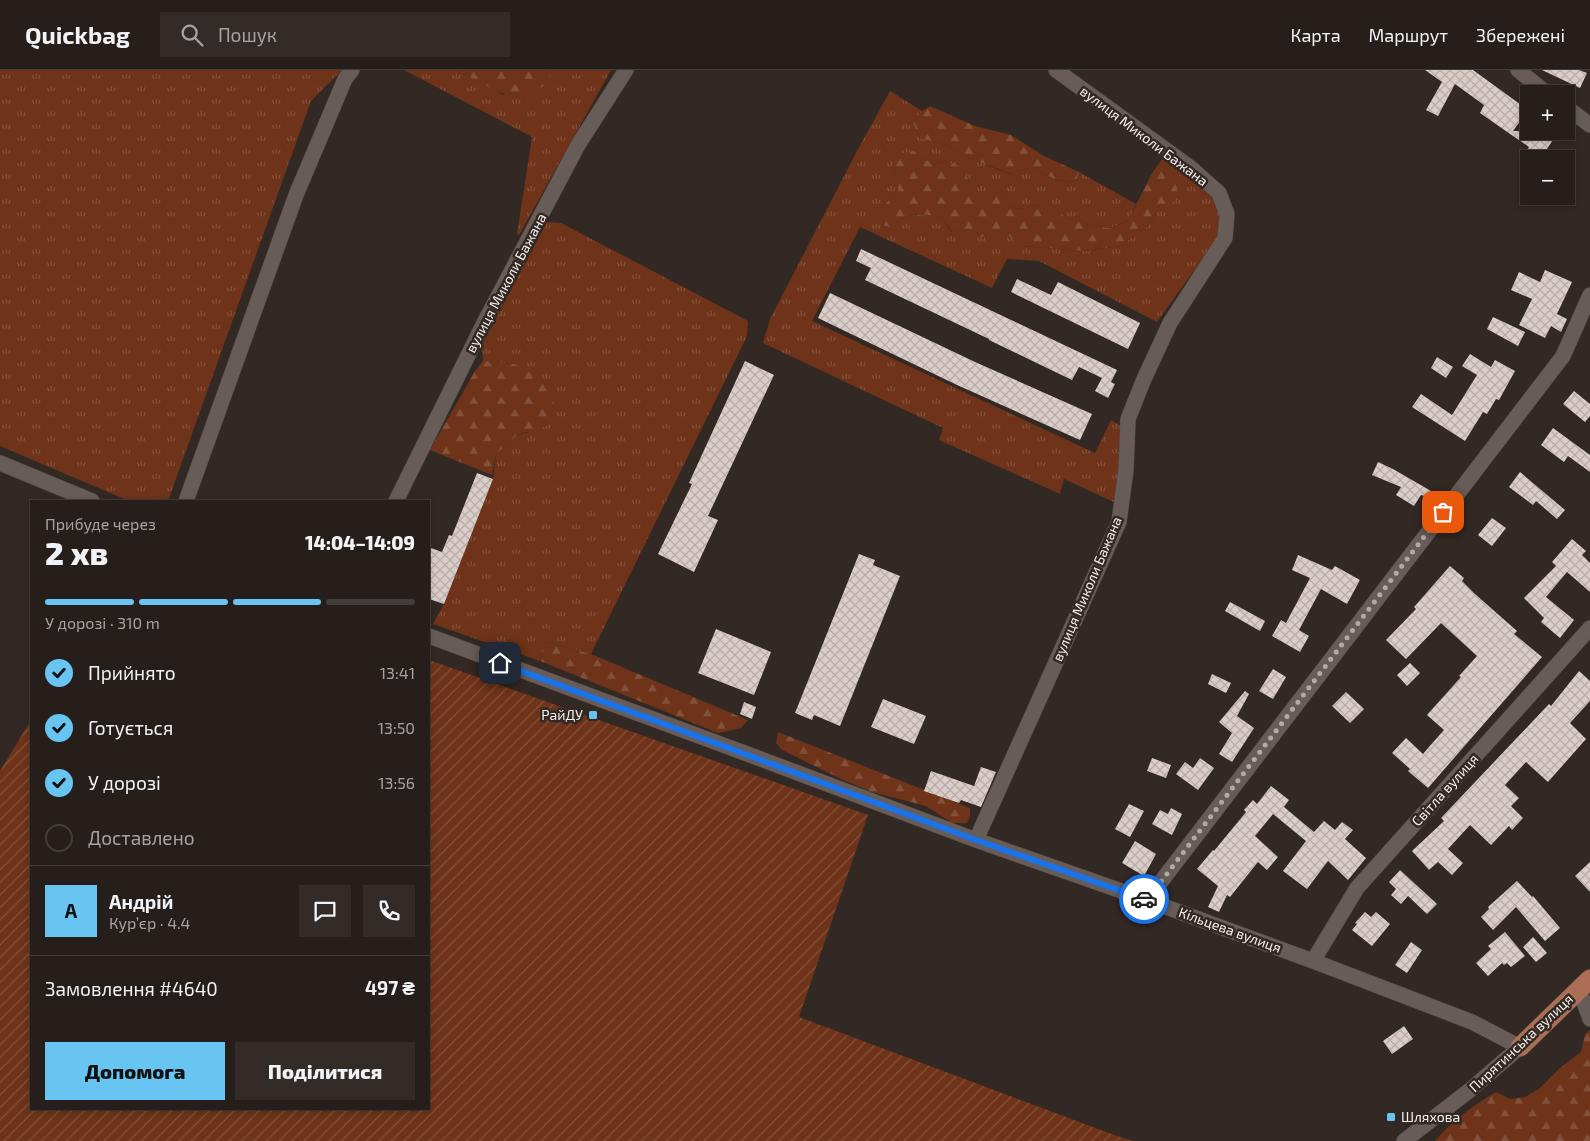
<!DOCTYPE html>
<html lang="uk">
<head>
<meta charset="utf-8">
<style>
	body { margin:0; font-family:"Exo 2",sans-serif; background:#322b28; color:#f1f3f6; height:100vh; display:flex; flex-direction:column; font-size:19px; white-space:nowrap }
	* { box-sizing:border-box; margin:0 }
	p { font-size:16px; color:#a4a2a3 }
	.icon { flex:none; width:28px; height:28px; fill:none; stroke:currentColor; stroke-width:2; stroke-linecap:round; stroke-linejoin:round }
	.map { position:relative; flex:1; overflow:hidden }
	.sheet { position:absolute; left:30px; top:430px; width:400px; height:610px; display:flex; flex-direction:column; background:#261e1b; border-radius:0px; box-shadow:0 2px 8px #0003,0 0 0 1px #423c3a }
	.sheet>* { flex:none }
	.fabs { position:absolute; left:1520px; top:15px; display:grid; gap:10px }
	.fabs a { display:grid; place-items:center; width:55px; height:55px; border-radius:0px; background:#261e1b; box-shadow:0 2px 8px #0003,0 0 0 1px #423c3a; font-size:25px }
	.pin { position:absolute; display:grid; place-items:center; width:42px; height:42px; color:#fff; margin:-21px; border-radius:10px; box-shadow:0 2px 8px #0006 }
	.courier { position:absolute; display:grid; place-items:center; width:50px; height:50px; margin:-25px; border:4px solid #1a73e8; border-radius:50%; background:#fff; color:#222; box-shadow:0 1px 6px #0007 }
	.overview em { font-style:normal; font-weight:800 }
	.overview div { display:flex; flex-direction:column-reverse }
	.overview { display:flex; align-items:center; justify-content:space-between; height:85px; padding:0 15px }
	h1 { font-size:32px; font-weight:800; line-height:38px }
	.bar { display:grid; grid-template-columns:repeat(4,1fr); gap:8px 5px; align-content:center; height:60px; padding:0 15px }
	.bar i { height:6px; border-radius:4px; background:#423c3a }
	.bar .current { background:#68c4f0 }
	.bar p { grid-column:span 4 }
	.line { display:flex; align-items:center; gap:12px; padding:0 15px; border-top:1px solid #423c3a }
	.line div { flex:1 }
	.round { display:grid; place-items:center; flex:none; width:52px; height:52px; border-radius:0px; background:#322b28 }
	ol { padding:0 15px; list-style:none }
	li { display:flex; align-items:center; gap:15px; height:55px }
	li p { margin-inline-start:auto }
	li .icon { padding:5px; border-radius:50%; background:#68c4f0; color:#111; stroke-width:4 }
	li:last-child { color:#a4a2a3 }
	li i { width:28px; height:28px; border:2px solid #423c3a; border-radius:50% }
	.action { display:flex; gap:10px; margin-top:auto; padding:10px 15px }
	.action a { flex:1; height:58px; border-radius:0px; background:#68c4f0; color:#111; font-size:20px; font-weight:800; line-height:58px; text-align:center }
	.action a+a { background:#322b28; color:#f1f3f6 }
	header { display:flex; align-items:center; gap:30px; box-sizing:border-box; height:70px; padding:0 25px; background:#261e1b; border-bottom:1px solid #423c3a }
	header strong { font-size:24px }
	nav { display:flex; gap:28px; margin-inline-start:auto; font-size:18px }
	.search { width:350px; height:45px; background:#322b28; display:flex; align-items:center; gap:12px; box-sizing:border-box; padding:0 18px; border-radius:0px; color:#a4a2a3; font-size:19px }
	.map>svg:first-child { display:block }
	.grass { fill:url(#grass-tufts) }
	.forest { fill:url(#forest-firs) }
	.garden { fill:url(#garden-furrows) }
	.building { fill:url(#building-cross-hatch) }
	.lines { fill:none; stroke-linecap:round; stroke-linejoin:round }
	.minor-casing { stroke:#4e4743; stroke-width:16 }
	.major-casing { stroke:#4e4743; stroke-width:20 }
	.minor { stroke:#685c58; stroke-width:15 }
	.major { stroke:#ac6f56; stroke-width:19 }
	.done { stroke:#b1aaa7; stroke-width:5; stroke-dasharray:0 9 }
	.route { stroke:#1a73e8; stroke-width:6 }
	.poi-dot { fill:#68c4f0; stroke:#322824; stroke-width:2 }
	.labels { text-anchor:middle; stroke-width:5; stroke-linejoin:round; paint-order:stroke }
	.street-label { font-size:14px; fill:#f6f0ed; stroke:#322824 }
	.poi-label { font-size:14px; fill:#f6f0ed; stroke:#322824; text-anchor:end }
</style>
</head>
<body>
<header>
<strong>Quickbag</strong>
<div class="search"><svg class="icon" aria-label="search" viewBox="0 0 24 24"><circle cx="10" cy="10" r="6"/><path d="M15 15l6 6"/></svg>Пошук</div>
<nav><a>Карта</a><a>Маршрут</a><a>Збережені</a></nav>
</header>
<div class="map">
<svg width="1590" height="1071" viewBox="0 0 1590 1071">
	<defs>
		<pattern id="grass-tufts" width="24" height="20" patternUnits="userSpaceOnUse" patternTransform="scale(1.25)"><rect width="24" height="20" fill="#6e3318"/><path d="M3 7l-1-3M5 7V3M7 7l1-3M15 17l-1-3M17 17v-4M19 17l1-3" fill="none" stroke="#83513a"/></pattern>
		<pattern id="forest-firs" width="22" height="20" patternUnits="userSpaceOnUse" patternTransform="scale(1.25)"><rect width="22" height="20" fill="#6e3318"/><path d="M5 1l3.5 6h-7zM16 11l3.5 6h-7z" fill="#83513a"/></pattern>
		<pattern id="garden-furrows" width="10" height="10" patternUnits="userSpaceOnUse" patternTransform="scale(1.25)"><rect width="10" height="10" fill="#6e3318"/><path d="M-1 1l2-2M0 10L10 0M9 11l2-2" fill="none" stroke="#83513a"/></pattern>
		<pattern id="building-cross-hatch" width="8" height="8" patternUnits="userSpaceOnUse" patternTransform="scale(1.25)"><rect width="8" height="8" fill="#dbcec9"/><path d="M0 0l8 8M0 8l8-8" fill="none" stroke="#b7aca8"/></pattern>
	</defs>
	<rect width="100%" height="100%" fill="#322824"/>
	<path class="grass" d="M0 0H342L311 31 168 431H129L0 376Z
		M404 0H458L459 2 489 15 503 25 551 1V0H611L519 165 517 164 532 67Z
		M890 21 922 41 913 53 920 68 946 75 969 88 1010 104 1032 97 1056 110 1076 112 1079 102 1136 134 1128 151 1109 158 1096 156 1063 147 1056 138 1046 133 1022 139 1011 137 1007 126 996 122 987 126 977 124 971 117 968 107 946 91 934 94 922 88 892 97 898 109V121L880 139 889 157C909 142 919 142 942 148L951 161 989 165 1007 163 1020 176 1084 181 1120 176 1148 156 1156 142 1171 96 1162 89 1158 83 1188 103 1215 128 1222 147 1219 166 1157 252 1039 191 1007 189 992 218 860 157 812 251 1095 383 1111 350 1121 356V392L1116 433 1064 409 1060 424 939 370 943 358 763 273 770 249 857 81Z
		M547 152 561 153 748 251 747 266 591 584 547 572 540 591 433 554 444 534 493 409 496 384 517 365 529 362 514 294 483 291 482 275Z"/>
	<path class="forest" d="M458 0H551V1L548 14 517 29C497 23 479 10 459 2Z
		M930 36 975 56 1011 65 1044 86 1079 102 1076 112 1056 110 1032 97 1011 104 969 88 946 75 920 68 913 53 922 41Z
		M914 81 922 88 934 94 946 91 962 97C972 113 972 133 996 122L1007 126 1011 137 1022 139 1046 133 1056 138 1064 147 1096 156 1109 158 1128 151 1151 105 1162 89 1171 96 1181 108 1171 138 1156 142 1148 156 1120 176 1084 181 1020 176 1007 164 968 168 951 160 942 148C919 142 909 142 889 157L875 152 880 139 898 121V109L892 97 894 88 903 83Z
		M483 291 514 294 546 310 554 333 549 355 517 365 496 384 492 405 430 380 475 301Z
		M547 572 591 584 748 650 741 658 718 663 540 591Z
		M778 662 970 738V746L967 753H952L926 736 872 722 841 709 782 680 776 673Z
		M1590 960V1071H1435C1451 1051 1474 1035 1496 1022L1510 1029 1525 1027 1539 1019 1560 998 1581 982 1585 964Z"/>
	<path class="garden" d="M429 590 868 745 799 947 1114 1065 1133 1071H0V701L31 650V1039H429Z"/>
	<path class="building" d="M1425 0H1473L1528 40 1513 61H1540L1553 70 1540 89H1521L1529 77 1480 43 1484 35 1455 14 1438 46 1426 40 1442 12Z
		M1542 0H1579L1587 3 1580 18Z
		M861 179 1117 300 1111 312 1115 314 1108 328 1095 321 1102 308 1079 297 1072 310 989 270V269L865 210 871 198 856 191Z
		M1545 200 1572 212 1557 244 1567 249 1561 262 1551 256 1545 268 1519 255 1532 229 1511 220 1519 202 1540 212Z
		M1017 209 1051 225 1058 212 1140 253 1128 279 1011 222Z
		M830 223 975 292 1092 344 1080 370 957 315 818 248Z
		M1493 247 1525 262 1518 276 1487 259Z
		M1470 284 1491 297 1495 290 1515 301 1499 330 1496 329 1487 344 1483 342 1465 371 1412 337 1421 324 1452 345 1477 305 1462 296Z
		M1437 287 1453 297 1446 308 1431 298Z
		M745 291 774 305 708 446 718 450 694 502 658 484 692 414 689 413Z
		M1574 321 1590 334V346L1585 352 1563 334Z
		M1553 358 1590 385V402L1568 386 1564 392 1541 375Z
		M1378 392 1393 399 1431 421 1428 427 1421 425 1414 436 1396 425 1401 417 1372 405Z
		M1520 402 1565 440 1557 449 1536 431 1533 435 1509 417Z
		M477 403 493 409 444 534 429 529V484L431 478 442 482 449 465 452 466Z
		M1492 448 1506 458 1492 476 1478 465Z
		M1572 469 1586 481 1582 485 1590 493V522L1567 502 1546 527 1574 550 1560 568 1541 552 1544 548 1524 528 1556 496 1552 492Z
		M859 484 875 490 873 495 900 506 840 656 814 645 812 650 795 643Z
		M1298 485 1332 500 1335 496 1360 510 1347 534 1321 519 1299 560 1309 566 1300 582 1272 566 1281 550 1286 553 1310 508 1292 500Z
		M1450 496 1464 508 1462 511 1475 524 1517 561 1514 564 1542 587 1428 718 1408 701 1410 699 1392 683 1406 668 1423 684 1428 678 1444 660 1427 645 1461 607 1459 606 1477 586 1441 553 1406 589 1386 570 1416 539 1414 537Z
		M1230 532 1265 551 1260 561 1225 541Z
		M716 559 771 582 754 625 698 603Z
		M1410 593 1420 603 1407 616 1397 605Z
		M1273 599 1286 607 1273 629 1259 621Z
		M1579 601 1590 611V631L1570 653 1586 669 1548 712 1526 692 1505 715 1519 728 1511 736 1523 748 1512 760 1509 756 1491 775 1470 755 1448 779 1463 793 1452 805 1438 792 1429 800 1412 781 1444 751 1441 748 1549 634 1551 636Z
		M1212 604 1231 613 1226 623 1208 614Z
		M1245 621 1249 624 1237 646 1254 658 1232 692 1219 684 1232 663 1219 652Z
		M1346 622 1364 639 1350 653 1332 636Z
		M883 629 926 646 914 674 871 657Z
		M744 632 756 637 752 649 740 644Z
		M1152 688 1171 695 1166 708 1147 701Z
		M1200 688 1214 698 1198 720 1176 704 1185 692 1193 698Z
		M981 697 996 702 981 737 961 730 959 733 924 721 931 701 974 716Z
		M1271 716 1289 730 1284 737 1314 762 1324 751 1335 760 1342 752 1353 760 1345 769 1366 788 1348 810 1328 791 1307 819 1283 801 1306 771 1273 744 1255 766 1278 787 1267 800 1258 792 1230 827 1227 825 1219 842 1208 837 1218 816 1197 799 1213 780 1214 781 1246 742 1244 740 1253 730 1257 734Z
		M1129 734 1144 741 1130 767 1115 759Z
		M1171 738 1182 744 1172 765 1152 754 1160 740 1168 744Z
		M1135 771 1156 784 1144 806 1122 793Z
		M1590 792V822L1575 806Z
		M1400 800 1437 834 1427 844 1408 826 1401 834 1391 825 1396 819 1389 812Z
		M1517 811 1532 827 1533 826 1560 858 1545 871 1516 837 1493 860 1481 847 1489 839 1488 837Z
		M1365 842 1371 847 1376 842 1390 854 1372 876 1352 860 1357 854 1355 853Z
		M1505 862 1525 886 1511 897 1507 893 1504 895 1502 893 1488 906 1476 893 1491 879 1488 876Z
		M1533 867 1547 883 1536 892 1523 877Z
		M1411 872 1422 880 1407 903 1395 895Z
		M1404 956 1413 969 1392 984 1383 971Z"/>
	<g class="lines">
		<defs>
			<path id="minor" d="M1518 0 1548 24
				M1566 37 1590 55
				M0 393 92 431
				M186 431 296 125 345 9 352 0
				M396 431 484 253 578 75 626 0
				M429 566 750 685 976 770 1147 830 1313 891 1472 952 1520 977 1470 1020 1404 1071
				M976 770 1119 452 1126 400 1128 349 1144 309 1170 253 1225 168 1227 144 1219 123 1191 98 1056 0
				M1147 830 1563 286 1590 225
				M1313 891 1357 818 1590 558
				M1579 919 1590 949"/>
			<path id="major" d="M1520 977 1590 909"/>
		</defs>
		<use href="#minor" class="minor-casing"/>
		<use href="#major" class="major-casing"/>
		<use href="#minor" class="minor"/>
		<use href="#major" class="major"/>
	</g>
	<g class="lines">
		<path class="done" d="M1144 829 1147 830 1443 442"/>
		<path class="route" d="M500 593 976 770 1144 829"/>
	</g>
	<g class="poi-dot">
		<rect x="588" y="640" width="10" height="10" rx="2.5"/>
		<rect x="1386" y="1042" width="10" height="10" rx="2.5"/>
	</g>
	<g class="labels">
		<g class="street-label">
			<text transform="translate(1144 66) rotate(37)" y="5">вулиця Миколи Бажана</text>
			<text transform="translate(506 213) rotate(-62)" y="5">вулиця Миколи Бажана</text>
			<text transform="translate(1087 519) rotate(-67)" y="5">вулиця Миколи Бажана</text>
			<text transform="translate(1445 720) rotate(-48)" y="5">Світла вулиця</text>
			<text transform="translate(1230 860) rotate(20)" y="5">Кільцева вулиця</text>
			<text transform="translate(1521 973) rotate(-43)" y="5">Пирятинська вулиця</text>
		</g>
		<g class="poi-label">
			<text x="583" y="650">РайДУ</text>
			<text x="1401" y="1052" text-anchor="start">Шляхова</text>
		</g>
	</g>
</svg>
<div class="fabs">
<a>+</a>
<a>−</a>
</div>
<div class="pin" style="left:1443px;top:442px;background:#ea580c"><svg class="icon" aria-label="bag" viewBox="0 0 24 24"><path d="M5 8h14l-1 12H6zM9 8a3 3 0 0 1 6 0"/></svg></div>
<div class="pin" style="left:500px;top:593px;background:#1f2937"><svg class="icon" aria-label="home" viewBox="0 0 24 24"><path d="M3 11l9-7 9 7M6 9v11h12V9"/></svg></div>
<div class="courier" style="left:1144px;top:829px"><svg class="icon" aria-label="car" viewBox="0 0 24 24"><path d="M5 17H2v-5l4-1 3-4h7l3 4 3 1v5h-3M9 17h6M6 11h13"/><circle cx="7" cy="17" r="2"/><circle cx="17" cy="17" r="2"/></svg></div>
<section class="sheet">
<div class="overview"><div><h1>2 хв</h1><p>Прибуде через</p></div><em>14:04–14:09</em></div>
<div class="bar"><i class="current"></i><i class="current"></i><i class="current"></i><i></i><p>У дорозі · 310 m</p></div>
<ol>
<li><svg class="icon" aria-label="check" viewBox="0 0 24 24"><path d="M5 12l5 5 9-10"/></svg>Прийнято<p>13:41</p></li>
<li><svg class="icon" aria-label="check" viewBox="0 0 24 24"><path d="M5 12l5 5 9-10"/></svg>Готується<p>13:50</p></li>
<li><svg class="icon" aria-label="check" viewBox="0 0 24 24"><path d="M5 12l5 5 9-10"/></svg>У дорозі<p>13:56</p></li>
<li><i></i>Доставлено</li>
</ol>
<div class="line" style="height:90px"><b class="round" style="background:#68c4f0;color:#111">А</b><div><b>Андрій</b><p>Кур’єр · 4.4</p></div><a class="round"><svg class="icon" aria-label="chat" viewBox="0 0 24 24"><path d="M4 5h16v11H9l-5 4z"/></svg></a><a class="round"><svg class="icon" aria-label="phone" viewBox="0 0 24 24"><path d="M5 4h4l2 5-3 2q2 4 5 5l2-3 5 2v4C11 20 4 13 5 4z"/></svg></a></div>
<div class="line" style="height:65px"><div>Замовлення #4640</div><b>497 ₴</b></div>
<div class="action"><a>Допомога</a><a>Поділитися</a></div>
</section>
</div>
</body>
</html>
